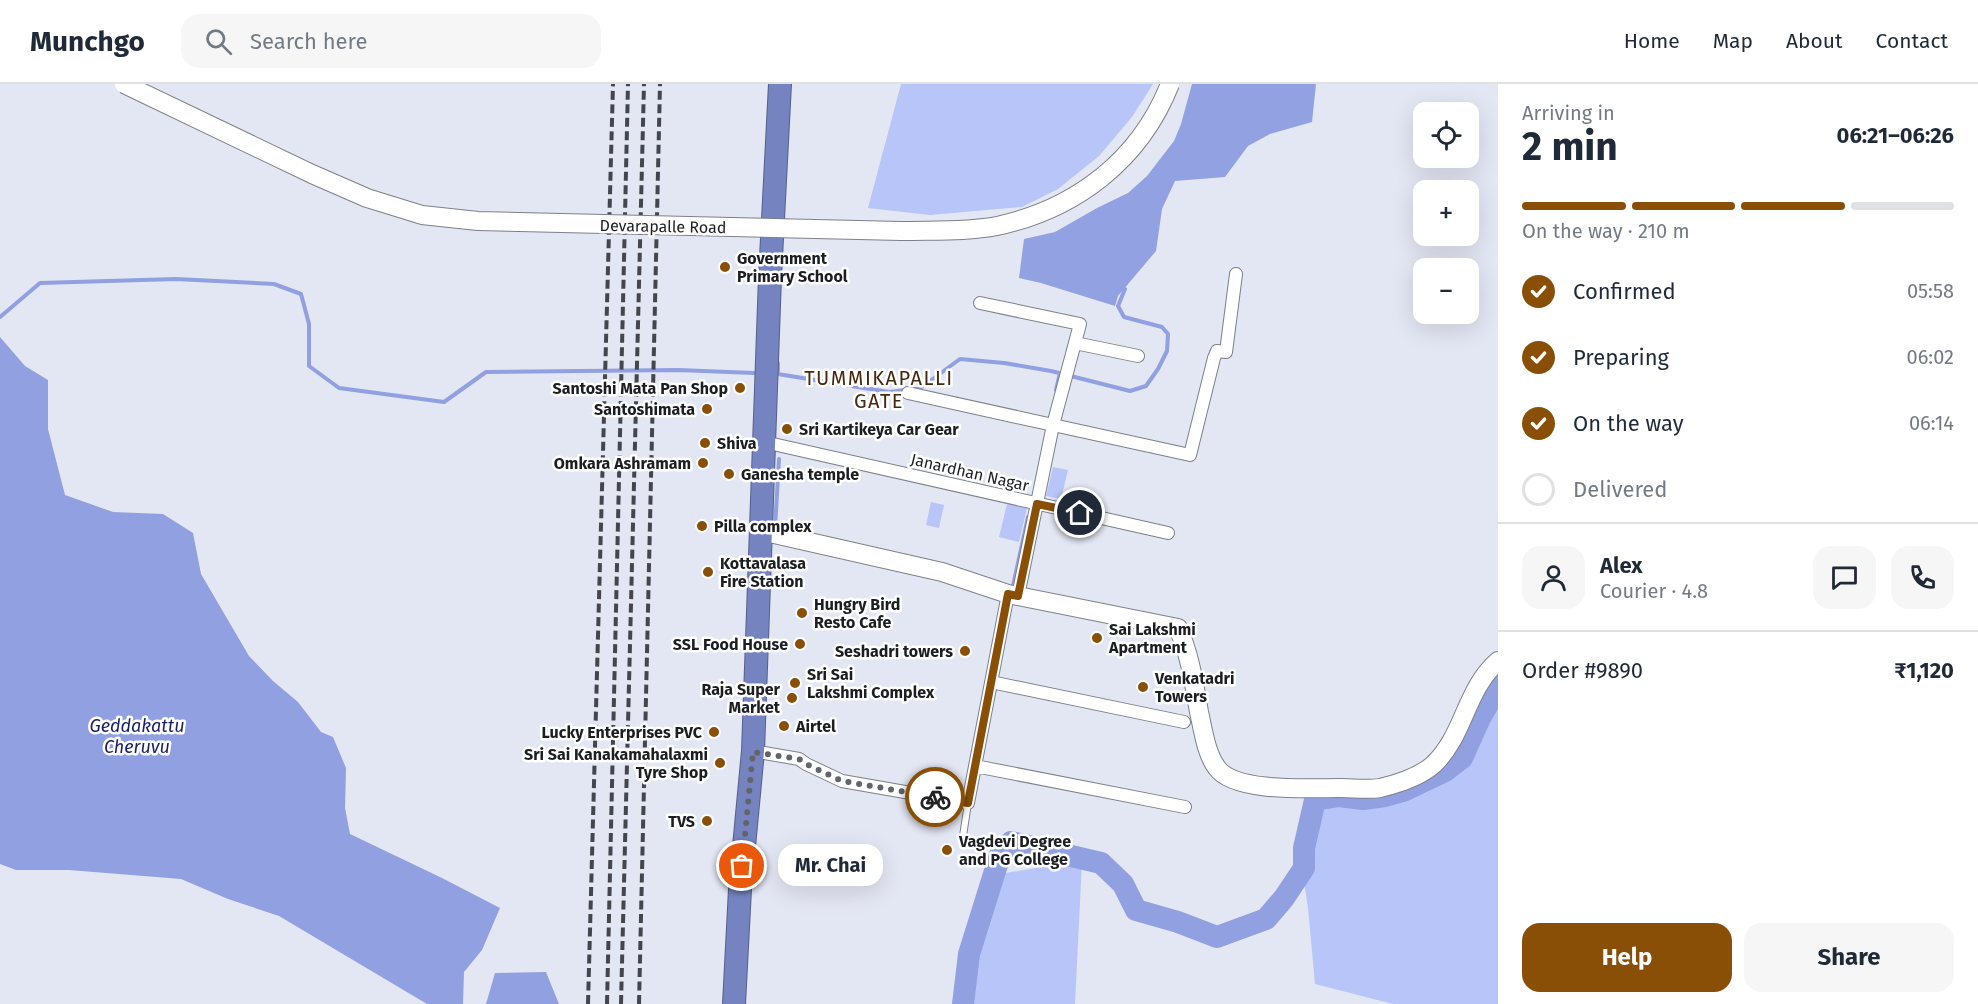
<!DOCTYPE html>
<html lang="en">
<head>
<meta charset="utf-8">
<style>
	body { margin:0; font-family:"Fira Sans",sans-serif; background:#f6f6f7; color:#1f2937; height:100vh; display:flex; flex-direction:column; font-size:22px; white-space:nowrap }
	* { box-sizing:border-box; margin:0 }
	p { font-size:20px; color:#747a83 }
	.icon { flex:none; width:33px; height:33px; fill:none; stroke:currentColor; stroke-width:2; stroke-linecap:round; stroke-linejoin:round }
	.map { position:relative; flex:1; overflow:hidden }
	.panel { display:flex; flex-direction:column; background:#fff; width:480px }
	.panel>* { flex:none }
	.controls { position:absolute; left:1413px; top:18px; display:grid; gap:12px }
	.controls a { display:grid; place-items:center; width:66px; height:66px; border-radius:12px; background:#fff; box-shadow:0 6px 24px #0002; font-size:30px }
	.pin { position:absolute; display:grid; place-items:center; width:51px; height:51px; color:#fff; margin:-26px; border:3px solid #fff; border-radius:50%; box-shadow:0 2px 6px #0007 }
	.courier { position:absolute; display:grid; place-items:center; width:60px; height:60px; margin:-30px; border:4px solid #894f07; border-radius:50%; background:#fff; color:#222; box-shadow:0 2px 8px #0007 }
	.bubble { position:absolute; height:42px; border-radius:18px; background:#fff; box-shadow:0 6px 24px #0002; font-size:20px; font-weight:700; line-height:42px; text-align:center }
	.headline em { font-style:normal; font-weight:700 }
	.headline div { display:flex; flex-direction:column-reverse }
	.headline { display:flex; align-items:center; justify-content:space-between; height:102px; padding:0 24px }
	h1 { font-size:39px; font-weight:700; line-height:45px }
	.bar { display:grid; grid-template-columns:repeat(4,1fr); gap:9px 6px; align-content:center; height:72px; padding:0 24px }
	.bar i { height:8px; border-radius:4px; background:#e0e1e3 }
	.bar .current { background:#894f07 }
	.bar p { grid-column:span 4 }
	.line { display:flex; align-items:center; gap:15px; padding:0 24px; border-top:2px solid #e0e1e3 }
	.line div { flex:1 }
	.round { display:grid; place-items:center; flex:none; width:63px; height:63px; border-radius:18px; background:#f6f6f7 }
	ol { padding:0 24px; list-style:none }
	li { display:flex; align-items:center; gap:18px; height:66px }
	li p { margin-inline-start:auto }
	li .icon { padding:6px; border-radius:50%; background:#894f07; color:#fff; stroke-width:4 }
	li:last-child { color:#747a83 }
	li i { width:33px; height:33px; border:3px solid #e0e1e3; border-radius:50% }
	.action { display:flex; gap:12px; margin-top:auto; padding:12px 24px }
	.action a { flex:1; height:69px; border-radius:18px; background:#894f07; color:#fff; font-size:24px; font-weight:700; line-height:69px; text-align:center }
	.action a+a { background:#f6f6f7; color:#1f2937 }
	header { display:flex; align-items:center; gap:36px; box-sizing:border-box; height:84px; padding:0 30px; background:#fff; border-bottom:2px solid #e0e1e3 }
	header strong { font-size:28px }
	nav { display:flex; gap:33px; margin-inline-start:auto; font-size:21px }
	.search { width:420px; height:54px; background:#f6f6f7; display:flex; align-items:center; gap:15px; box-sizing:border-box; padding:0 21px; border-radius:18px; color:#747a83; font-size:22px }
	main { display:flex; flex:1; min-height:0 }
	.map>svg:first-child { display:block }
	.green { fill:#b7c5f9 }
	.forest { fill:#91a1e2 }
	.water { fill:#90a0e1 }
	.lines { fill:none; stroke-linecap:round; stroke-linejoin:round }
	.stream { stroke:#90a0e1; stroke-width:4 }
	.river { stroke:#90a0e1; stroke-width:22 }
	.lane-casing { stroke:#7d808b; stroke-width:8 }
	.street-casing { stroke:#7d808b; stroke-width:14 }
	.secondary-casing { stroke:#7d808b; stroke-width:20 }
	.highway-casing { stroke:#566089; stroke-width:24 }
	.lane { stroke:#fff; stroke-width:6 }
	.street { stroke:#fff; stroke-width:12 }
	.secondary { stroke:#fff; stroke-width:18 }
	.highway { stroke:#7584c0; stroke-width:22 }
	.rail { stroke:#45464c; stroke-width:4; stroke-dasharray:9 4.5; stroke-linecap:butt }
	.secondary-bridge-casing { stroke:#7d808b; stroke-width:20; stroke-linecap:butt }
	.secondary-bridge { stroke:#fff; stroke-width:18 }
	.done { stroke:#62646b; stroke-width:6; stroke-dasharray:0 10.8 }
	.route { stroke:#894f07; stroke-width:8 }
	.poi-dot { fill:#894f07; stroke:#fff; stroke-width:2 }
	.labels { text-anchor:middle; stroke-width:5; stroke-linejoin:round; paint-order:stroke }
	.street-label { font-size:16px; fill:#1d1e22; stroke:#fff }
	.poi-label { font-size:16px; font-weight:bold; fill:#1d1e22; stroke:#fff; text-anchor:start }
	.water-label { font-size:18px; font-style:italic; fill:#1c206b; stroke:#fff }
	.quarter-label { font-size:20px; letter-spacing:1.5px; fill:#46290c; stroke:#fff }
</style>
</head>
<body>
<header>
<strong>Munchgo</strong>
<div class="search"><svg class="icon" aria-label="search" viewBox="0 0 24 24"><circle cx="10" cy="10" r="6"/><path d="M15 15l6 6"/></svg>Search here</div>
<nav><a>Home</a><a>Map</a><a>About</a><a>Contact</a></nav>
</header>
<main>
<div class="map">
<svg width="1498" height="920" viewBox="0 0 1498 920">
	<rect width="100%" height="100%" fill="#e3e6f3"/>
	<path class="green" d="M901 0H1153L1132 33 1099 72 1058 105 1022 123 930 131 868 124Z
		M1053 383 1068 386 1061 415 1046 412Z
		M931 418 944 421 939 444 926 441Z
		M1007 420 1027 424 1019 458 999 453Z
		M1498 610V920H1393L1315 900 1308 824 1299 766 1307 712 1366 719 1394 712 1425 702 1443 693 1470 674 1481 643Z
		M1082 777 1075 920H962L985 792Z"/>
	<path class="forest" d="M1192 0H1316L1312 38 1270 50 1248 62 1225 93 1175 97 1162 125 1156 167 1118 212 1115 222 1041 199 1019 194 1024 155 1055 148 1097 124 1128 109 1147 92 1174 57 1181 40Z"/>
	<path class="water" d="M0 253 25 282 48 296V345L65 411 113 428 163 430 193 449 201 490 249 572 273 597 298 618 321 648 333 653 346 684 345 724 350 750 442 794 500 824 482 866 464 888 463 920H427L279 832 228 815 181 795 69 786H16L0 780Z
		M546 888 559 920H486L495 889Z"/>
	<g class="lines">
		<path class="stream" d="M0 233 40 199 176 195 274 200 301 210 309 240V282L339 304 444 318 486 288 678 286 754 289
			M778 279V290L790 292 889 308 906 306
			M913 305H919L960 275 1004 279 1051 287 1130 307 1146 302 1158 285 1167 267 1168 250 1162 243 1124 233 1118 222 1125 205
			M1056 306 1060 289
			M778 444H775L779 375
			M1013 502 1028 433"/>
		<path class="river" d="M963 920 969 870 1000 771 1011 758 1101 779 1123 800 1136 826 1178 838 1217 853 1266 835 1284 814 1304 784V764L1315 716 1339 712 1363 715 1385 712 1403 707 1445 687 1462 674 1480 634 1498 603"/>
		<defs>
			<path id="lane" d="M963 752 968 719"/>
			<path id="street" d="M980 219 1080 240 1053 341 1190 371 1214 274 1217 267 1226 268 1236 190
				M1075 259 1138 272
				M908 309 1053 341 1018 512
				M764 358 1168 449
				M991 598 1184 638
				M753 667 799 675 806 680 842 697 968 719 1008 510
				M975 682 1185 723"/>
			<path id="secondary" d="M761 447 942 488 1008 510 1178 544C1190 571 1194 599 1199 628 1203 645 1206 670 1217 684 1235 709 1311 704 1339 704 1352 704 1368 706 1380 704 1397 700 1421 692 1434 680 1465 650 1465 606 1498 577"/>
			<path id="highway" d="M734 920 740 805 753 667 770 193 780 0"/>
		</defs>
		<use href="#lane" class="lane-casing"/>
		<use href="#street" class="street-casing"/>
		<use href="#secondary" class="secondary-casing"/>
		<use href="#highway" class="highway-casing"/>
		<use href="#lane" class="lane"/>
		<use href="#street" class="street"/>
		<use href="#secondary" class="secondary"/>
		<use href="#highway" class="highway"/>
		<path class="rail" d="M588 920 613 0
			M607 920 628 0
			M621 920 644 0
			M639 920 660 0"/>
		<defs>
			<path id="secondary-bridge" d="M124 0 312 90 367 114 422 131 478 137 901 147C933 146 966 148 997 142 1076 125 1140 76 1170 0"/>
		</defs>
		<use href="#secondary-bridge" class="secondary-bridge-casing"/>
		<use href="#secondary-bridge" class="secondary-bridge"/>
	</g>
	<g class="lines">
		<path class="done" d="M742 782 753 668 799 675 806 680 842 697 935 713"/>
		<path class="route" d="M935 713 968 719 1008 510 1018 512 1037 420 1080 429"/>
	</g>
	<g class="poi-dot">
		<circle cx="725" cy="183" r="6"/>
		<circle cx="740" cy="304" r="6"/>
		<circle cx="707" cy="325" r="6"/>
		<circle cx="787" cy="345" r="6"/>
		<circle cx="705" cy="359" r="6"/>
		<circle cx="703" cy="379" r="6"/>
		<circle cx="729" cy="390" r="6"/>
		<circle cx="702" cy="442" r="6"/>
		<circle cx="708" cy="488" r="6"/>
		<circle cx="802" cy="529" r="6"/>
		<circle cx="1097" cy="554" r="6"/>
		<circle cx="800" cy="560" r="6"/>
		<circle cx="965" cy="567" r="6"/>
		<circle cx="795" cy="599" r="6"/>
		<circle cx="1143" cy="603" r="6"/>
		<circle cx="792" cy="614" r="6"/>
		<circle cx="784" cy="642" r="6"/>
		<circle cx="714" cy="648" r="6"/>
		<circle cx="720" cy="679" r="6"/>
		<circle cx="707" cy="737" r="6"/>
		<circle cx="947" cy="766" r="6"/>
	</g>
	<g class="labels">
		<g class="street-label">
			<text transform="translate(663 142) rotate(1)" y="6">Devarapalle Road</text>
			<text transform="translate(970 388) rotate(13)" y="6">Janardhan Nagar</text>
		</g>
		<g class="poi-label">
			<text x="737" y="180">Government<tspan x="737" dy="18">Primary School</tspan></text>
			<text x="728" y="310" text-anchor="end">Santoshi Mata Pan Shop</text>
			<text x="695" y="331" text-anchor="end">Santoshimata</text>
			<text x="799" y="351">Sri Kartikeya Car Gear</text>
			<text x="717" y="365">Shiva</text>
			<text x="691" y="385" text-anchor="end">Omkara Ashramam</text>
			<text x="741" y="396">Ganesha temple</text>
			<text x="714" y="448">Pilla complex</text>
			<text x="720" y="485">Kottavalasa<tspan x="720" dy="18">Fire Station</tspan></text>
			<text x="814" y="526">Hungry Bird<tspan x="814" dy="18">Resto Cafe</tspan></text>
			<text x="1109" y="551">Sai Lakshmi<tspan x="1109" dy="18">Apartment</tspan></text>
			<text x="788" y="566" text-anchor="end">SSL Food House</text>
			<text x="953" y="573" text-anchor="end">Seshadri towers</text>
			<text x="807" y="596">Sri Sai<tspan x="807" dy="18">Lakshmi Complex</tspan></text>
			<text x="1155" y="600">Venkatadri<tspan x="1155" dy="18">Towers</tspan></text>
			<text x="780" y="611" text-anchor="end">Raja Super<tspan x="780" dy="18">Market</tspan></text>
			<text x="796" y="648">Airtel</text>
			<text x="702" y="654" text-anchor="end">Lucky Enterprises PVC</text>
			<text x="708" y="676" text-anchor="end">Sri Sai Kanakamahalaxmi<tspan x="708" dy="18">Tyre Shop</tspan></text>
			<text x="695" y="743" text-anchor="end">TVS</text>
			<text x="959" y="763">Vagdevi Degree<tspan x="959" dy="18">and PG College</tspan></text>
		</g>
		<g class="water-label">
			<text x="137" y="648">Geddakattu<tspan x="137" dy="21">Cheruvu</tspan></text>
		</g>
		<g class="quarter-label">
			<text x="879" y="301">TUMMIKAPALLI<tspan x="879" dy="23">GATE</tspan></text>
		</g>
	</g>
</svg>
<div class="controls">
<a><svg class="icon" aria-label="locate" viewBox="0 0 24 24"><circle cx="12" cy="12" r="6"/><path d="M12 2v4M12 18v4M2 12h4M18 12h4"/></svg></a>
<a>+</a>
<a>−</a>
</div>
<div class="pin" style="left:742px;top:782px;background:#ea580c"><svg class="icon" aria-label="bag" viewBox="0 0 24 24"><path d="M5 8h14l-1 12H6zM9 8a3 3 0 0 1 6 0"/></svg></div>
<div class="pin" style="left:1080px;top:429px;background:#1f2937"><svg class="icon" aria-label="home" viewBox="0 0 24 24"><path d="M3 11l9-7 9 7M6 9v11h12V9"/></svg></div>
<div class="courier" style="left:935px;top:713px"><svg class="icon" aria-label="bike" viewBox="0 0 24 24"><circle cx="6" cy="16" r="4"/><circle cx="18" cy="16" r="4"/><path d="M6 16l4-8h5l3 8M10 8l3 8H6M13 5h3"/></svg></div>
<div class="bubble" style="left:778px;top:760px;width:105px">Mr. Chai</div>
</div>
<section class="panel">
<div class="headline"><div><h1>2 min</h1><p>Arriving in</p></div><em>06:21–06:26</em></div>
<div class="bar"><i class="current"></i><i class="current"></i><i class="current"></i><i></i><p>On the way · 210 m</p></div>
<ol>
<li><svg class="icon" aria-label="check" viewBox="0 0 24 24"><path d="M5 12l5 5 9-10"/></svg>Confirmed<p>05:58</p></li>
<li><svg class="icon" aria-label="check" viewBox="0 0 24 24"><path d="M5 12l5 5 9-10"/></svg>Preparing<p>06:02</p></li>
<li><svg class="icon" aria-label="check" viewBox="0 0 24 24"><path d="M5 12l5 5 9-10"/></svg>On the way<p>06:14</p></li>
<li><i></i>Delivered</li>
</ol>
<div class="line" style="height:108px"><a class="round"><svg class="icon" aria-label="person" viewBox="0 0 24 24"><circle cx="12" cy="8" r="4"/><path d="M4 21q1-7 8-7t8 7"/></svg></a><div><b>Alex</b><p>Courier · 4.8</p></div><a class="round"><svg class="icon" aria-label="chat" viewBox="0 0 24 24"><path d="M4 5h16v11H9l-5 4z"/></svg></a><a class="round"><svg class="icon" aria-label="phone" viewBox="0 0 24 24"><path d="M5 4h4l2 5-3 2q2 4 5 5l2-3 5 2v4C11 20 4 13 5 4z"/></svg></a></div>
<div class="line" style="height:78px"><div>Order #9890</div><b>₹1,120</b></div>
<div class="action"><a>Help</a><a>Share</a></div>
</section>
</main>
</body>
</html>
